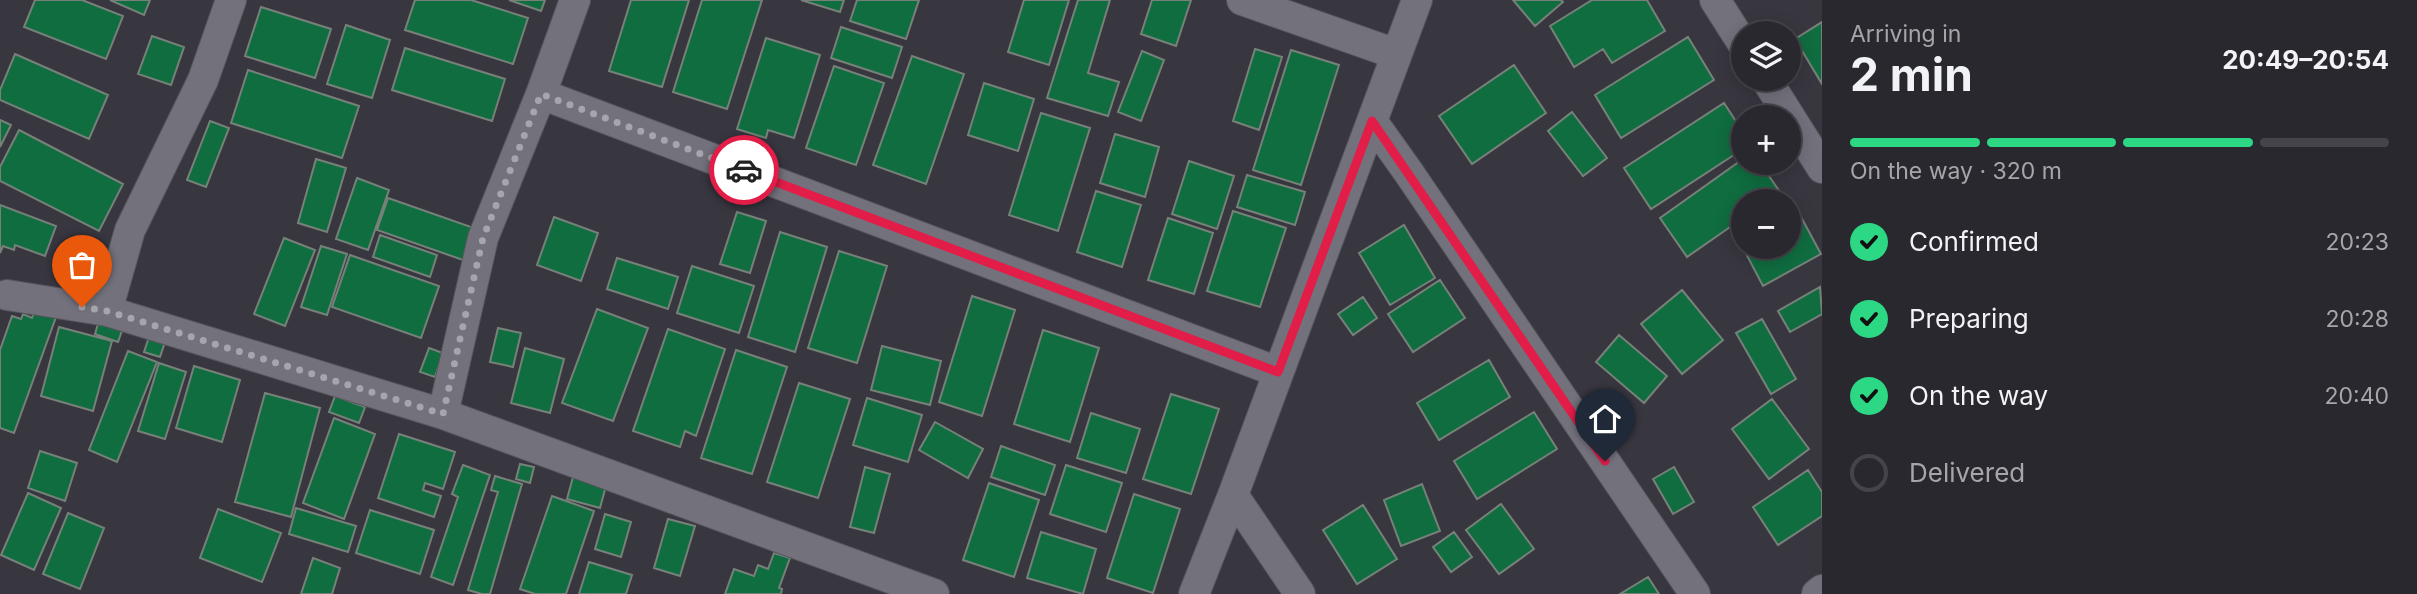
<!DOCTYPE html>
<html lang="en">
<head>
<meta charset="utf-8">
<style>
	body { margin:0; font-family:Inter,sans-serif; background:#323037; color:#f1f3f6; height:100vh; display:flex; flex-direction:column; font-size:26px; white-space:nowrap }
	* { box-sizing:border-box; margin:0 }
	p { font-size:23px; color:#a5a6aa }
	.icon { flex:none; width:38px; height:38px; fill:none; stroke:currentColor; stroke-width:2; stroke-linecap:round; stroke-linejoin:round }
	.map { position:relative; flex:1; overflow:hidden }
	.drawer { display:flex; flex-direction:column; background:#2a282f; width:595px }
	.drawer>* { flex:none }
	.buttons { position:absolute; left:1731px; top:21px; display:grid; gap:14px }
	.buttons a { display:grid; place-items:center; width:70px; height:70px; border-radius:50%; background:#2a282f; box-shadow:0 4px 18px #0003,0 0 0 2px #46444b; font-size:35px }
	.pin { position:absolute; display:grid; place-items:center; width:60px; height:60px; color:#fff; margin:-72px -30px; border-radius:50% 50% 50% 0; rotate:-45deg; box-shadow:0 0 7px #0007 }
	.pin .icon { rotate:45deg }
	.courier { position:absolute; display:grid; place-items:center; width:70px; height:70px; margin:-35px; border:5px solid #e11d48; border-radius:50%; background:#fff; color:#222; box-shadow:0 2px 9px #0007 }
	.head em { font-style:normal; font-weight:700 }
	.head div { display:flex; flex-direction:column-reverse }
	.head { display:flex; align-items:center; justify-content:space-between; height:119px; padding:0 28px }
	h1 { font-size:46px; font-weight:700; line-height:52px }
	.bar { display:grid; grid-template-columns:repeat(4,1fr); gap:10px 7px; align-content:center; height:84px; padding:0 28px }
	.bar i { height:9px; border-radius:5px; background:#46444b }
	.bar .current { background:#2cd884 }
	.bar p { grid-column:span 4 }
	ol { padding:0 28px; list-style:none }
	li { display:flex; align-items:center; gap:21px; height:77px }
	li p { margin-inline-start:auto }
	li .icon { padding:7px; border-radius:50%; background:#2cd884; color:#111; stroke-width:4 }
	li:last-child { color:#a5a6aa }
	li i { width:38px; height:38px; border:4px solid #46444b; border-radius:50% }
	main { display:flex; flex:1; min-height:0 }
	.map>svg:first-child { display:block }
	.building { fill:#106d40; stroke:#77817a; stroke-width:2 }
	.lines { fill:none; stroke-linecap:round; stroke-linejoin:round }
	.street-casing { stroke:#56555c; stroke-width:32 }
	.street { stroke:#73717c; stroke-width:30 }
	.done { stroke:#a6a5ac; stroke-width:7; stroke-dasharray:0 12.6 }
	.route { stroke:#e11d48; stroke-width:9 }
</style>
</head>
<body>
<main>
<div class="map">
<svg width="1822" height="594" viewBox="0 0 1822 594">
	<rect width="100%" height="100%" fill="#38363f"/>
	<path class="building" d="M35 0H82L123 16 106 59 24 27Z
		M110 0H150L144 15Z
		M415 0H471L528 18 513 64 405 30Z
		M509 0H545L541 11Z
		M631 0H689L662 87 609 71Z
		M702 0H762L727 109 673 92Z
		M801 0H844L840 12Z
		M857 0H919L906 39 850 21Z
		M1024 0H1069L1049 65 1008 52Z
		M1078 0H1110L1088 73 1119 82 1108 116 1047 98Z
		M1152 0H1191L1176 46 1141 34Z
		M1513 0H1561L1563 2 1535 26Z
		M1592 0H1647L1665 31 1612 63 1603 49 1574 67 1550 26Z
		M261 7 331 29 315 78 245 56Z
		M1822 22V84L1795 39Z
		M346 25 390 40 372 98 327 84Z
		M841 27 902 47 892 78 831 58Z
		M152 36 184 47 171 85 138 74Z
		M1688 37 1714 80 1621 138 1595 95Z
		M766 38 820 55 794 138 768 130 766 138 737 129Z
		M405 48 505 79 492 121 392 90Z
		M1255 49 1282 57 1259 130 1233 121Z
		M1291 50 1339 65 1301 185 1253 170Z
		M1142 51 1164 60 1141 121 1118 112Z
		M15 54 108 95 89 139 0 100V90Z
		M912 56 964 74 926 184 873 165Z
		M1514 65 1546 113 1472 164 1439 116Z
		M834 66 884 83 856 165 806 148Z
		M248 70 359 106 342 158 231 123Z
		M984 83 1034 99 1018 151 968 135Z
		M1724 103 1743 132V149L1651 209 1624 168Z
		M1572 112 1607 158 1583 176 1548 131Z
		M1041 113 1090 128 1058 231 1009 215Z
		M0 120 11 125 0 147Z
		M210 121 229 128 206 187 187 180Z
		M19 130 123 184 99 231 0 181V167Z
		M1115 134 1159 147 1145 197 1100 183Z
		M316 159 346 168 327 232 298 223Z
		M1743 159V163H1760L1780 192 1766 201H1743V218L1687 257 1660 218Z
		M1189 161 1234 176 1217 229 1172 214Z
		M1247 175 1305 192 1295 225 1237 207Z
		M357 178 389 190 368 250 336 239Z
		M1096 191 1141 205 1122 267 1077 252Z
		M388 198 474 228 463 260 377 230Z
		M0 205 56 226 45 256 15 245 14 250 3 246 0 253Z
		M1233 211 1286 228 1260 307 1207 291Z
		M737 212 766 221 750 273 720 264Z
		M1800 215 1821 254 1763 286 1742 246 1788 247V221Z
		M554 217 598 233 581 281 537 265Z
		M1168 218 1213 233 1194 294 1148 280Z
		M1404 225 1435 278 1390 305 1359 253Z
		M780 232 827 247 795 352 748 337Z
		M380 235 437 255 430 277 373 257Z
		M284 238 315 250 285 326 254 314Z
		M321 246 347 254 327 315 301 307Z
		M839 251 887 266 857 363 808 348Z
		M350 255 439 286 421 338 332 307Z
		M617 258 678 277 668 309 607 289Z
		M692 266 754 286 739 333 677 313Z
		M1440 280 1465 318 1413 352 1388 314Z
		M1820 287 1822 314 1790 332 1778 311Z
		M1682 290 1723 340 1682 374 1641 324Z
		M972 296 1015 310 982 416 939 402Z
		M1363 297 1377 318 1353 335 1338 314Z
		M35 309 56 317 14 433 0 428V350L12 316 21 319 23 314 32 318Z
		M597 309 648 328 613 421 562 403Z
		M100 317 124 325 118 342 95 334Z
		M1762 319 1796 379 1771 394 1736 333Z
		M59 327 112 341 93 411 41 396Z
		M498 328 521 333 513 367 490 362Z
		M668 329 725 349 696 436 685 431 680 447 633 431Z
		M1043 330 1099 348 1070 442 1014 424Z
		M150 334 166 339 160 357 144 352Z
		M1619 335 1667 376 1644 403 1596 362Z
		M882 346 941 361 930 405 871 390Z
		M429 348 443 353 435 377 420 372Z
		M525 348 564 359 550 413 511 403Z
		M736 350 787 367 752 474 701 458Z
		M128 351 157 362 117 462 89 450Z
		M1489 360 1510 397 1439 440 1417 403Z
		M159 363 186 372 165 439 138 431Z
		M194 366 240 380 222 442 176 428Z
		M799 383 850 399 818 498 767 482Z
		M265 393 320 408 291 517 235 502Z
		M1171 394 1219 409 1191 494 1143 479Z
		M335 396 365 407 359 423 329 412Z
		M867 398 922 415 908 462 853 445Z
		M1772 399 1809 449 1769 479 1732 429Z
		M1534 412 1557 449 1477 499 1454 461Z
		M1091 413 1140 429 1126 473 1077 458Z
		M334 418 375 434 344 519 303 503Z
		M935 422 983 449 968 478 919 450Z
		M399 434 455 452 443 489 425 483 423 490 441 496 434 517 378 498Z
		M1001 446 1055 465 1045 495 991 477Z
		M40 451 77 463 65 501 28 488Z
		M520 464 534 467 530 483 516 479Z
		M463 465 490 475 453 585 431 577 458 497 452 494Z
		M1066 465 1122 483 1106 532 1050 514Z
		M865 467 890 474 874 533 850 527Z
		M1674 467 1694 502 1673 514 1653 479Z
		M1808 470 1822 492V516L1778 545 1753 507Z
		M495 476 522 484 490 594H482L468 590 498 492 491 490Z
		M573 477 606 486 600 508 567 499Z
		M989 483 1039 500 1014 577 963 560Z
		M1422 484 1440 531 1401 546 1384 500Z
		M28 493 61 508 34 570 1 555Z
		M1134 494 1180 509 1153 593 1107 578Z
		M552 496 594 511 566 594H535L520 589Z
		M1501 504 1534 549 1499 574 1466 530Z
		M1363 505 1397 559 1357 584 1323 530Z
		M296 508 356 526 348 552 289 534Z
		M218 509 281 533 262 582 200 558Z
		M370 510 434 530 420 574 356 553Z
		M68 513 104 528 80 589 43 574Z
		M605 514 631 522 621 557 595 549Z
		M668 519 695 526 680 576 654 568Z
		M1041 532 1096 549 1083 594 1027 578Z
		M1454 532 1472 557 1451 572 1433 547Z
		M774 553 790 558 779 588 782 589 781 594H725L734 569 754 576 758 565 768 569Z
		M313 558 340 568 332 594H301Z
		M589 562 632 575 626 594H579Z
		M1648 577 1659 594H1620Z"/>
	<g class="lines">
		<defs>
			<path id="street" d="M231 0 203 80 130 230 107 311 443 414
				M1242 0 1396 54
				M1715 0 1743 44
				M1766 79 1822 168
				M541 94 575 0
				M1372 121 1409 173 1695 594
				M7 295 107 311
				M1233 495 1300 594
				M934 594 443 414 483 238 541 94 1278 372
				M1194 594 1233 495 1417 0
				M1817 594 1822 590"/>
		</defs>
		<use href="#street" class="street-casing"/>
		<use href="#street" class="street"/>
	</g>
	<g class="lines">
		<path class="done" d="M82 307 107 311 443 414 483 238 541 94 744 170"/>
		<path class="route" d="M744 170 1278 372 1372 121 1605 461"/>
	</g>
</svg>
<div class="buttons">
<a><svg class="icon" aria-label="layers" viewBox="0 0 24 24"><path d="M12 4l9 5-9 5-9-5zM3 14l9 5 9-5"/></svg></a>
<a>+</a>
<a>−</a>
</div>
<div class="pin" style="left:82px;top:307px;background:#ea580c"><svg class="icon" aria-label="bag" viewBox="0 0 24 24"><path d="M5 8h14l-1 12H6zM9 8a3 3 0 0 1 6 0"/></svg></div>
<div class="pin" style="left:1605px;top:461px;background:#1f2937"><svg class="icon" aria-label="home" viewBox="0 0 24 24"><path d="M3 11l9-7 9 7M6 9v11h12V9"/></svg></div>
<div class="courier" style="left:744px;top:170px"><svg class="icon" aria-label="car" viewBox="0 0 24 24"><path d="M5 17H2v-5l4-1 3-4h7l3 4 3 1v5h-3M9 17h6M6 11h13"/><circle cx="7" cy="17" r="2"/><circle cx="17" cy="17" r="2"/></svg></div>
</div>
<section class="drawer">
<div class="head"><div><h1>2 min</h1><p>Arriving in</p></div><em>20:49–20:54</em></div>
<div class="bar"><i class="current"></i><i class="current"></i><i class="current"></i><i></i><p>On the way · 320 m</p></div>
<ol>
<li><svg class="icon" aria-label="check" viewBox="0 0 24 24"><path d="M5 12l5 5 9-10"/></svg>Confirmed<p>20:23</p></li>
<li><svg class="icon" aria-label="check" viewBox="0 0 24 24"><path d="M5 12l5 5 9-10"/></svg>Preparing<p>20:28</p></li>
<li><svg class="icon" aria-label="check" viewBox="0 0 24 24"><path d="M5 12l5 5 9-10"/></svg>On the way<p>20:40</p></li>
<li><i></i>Delivered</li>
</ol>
</section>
</main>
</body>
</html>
